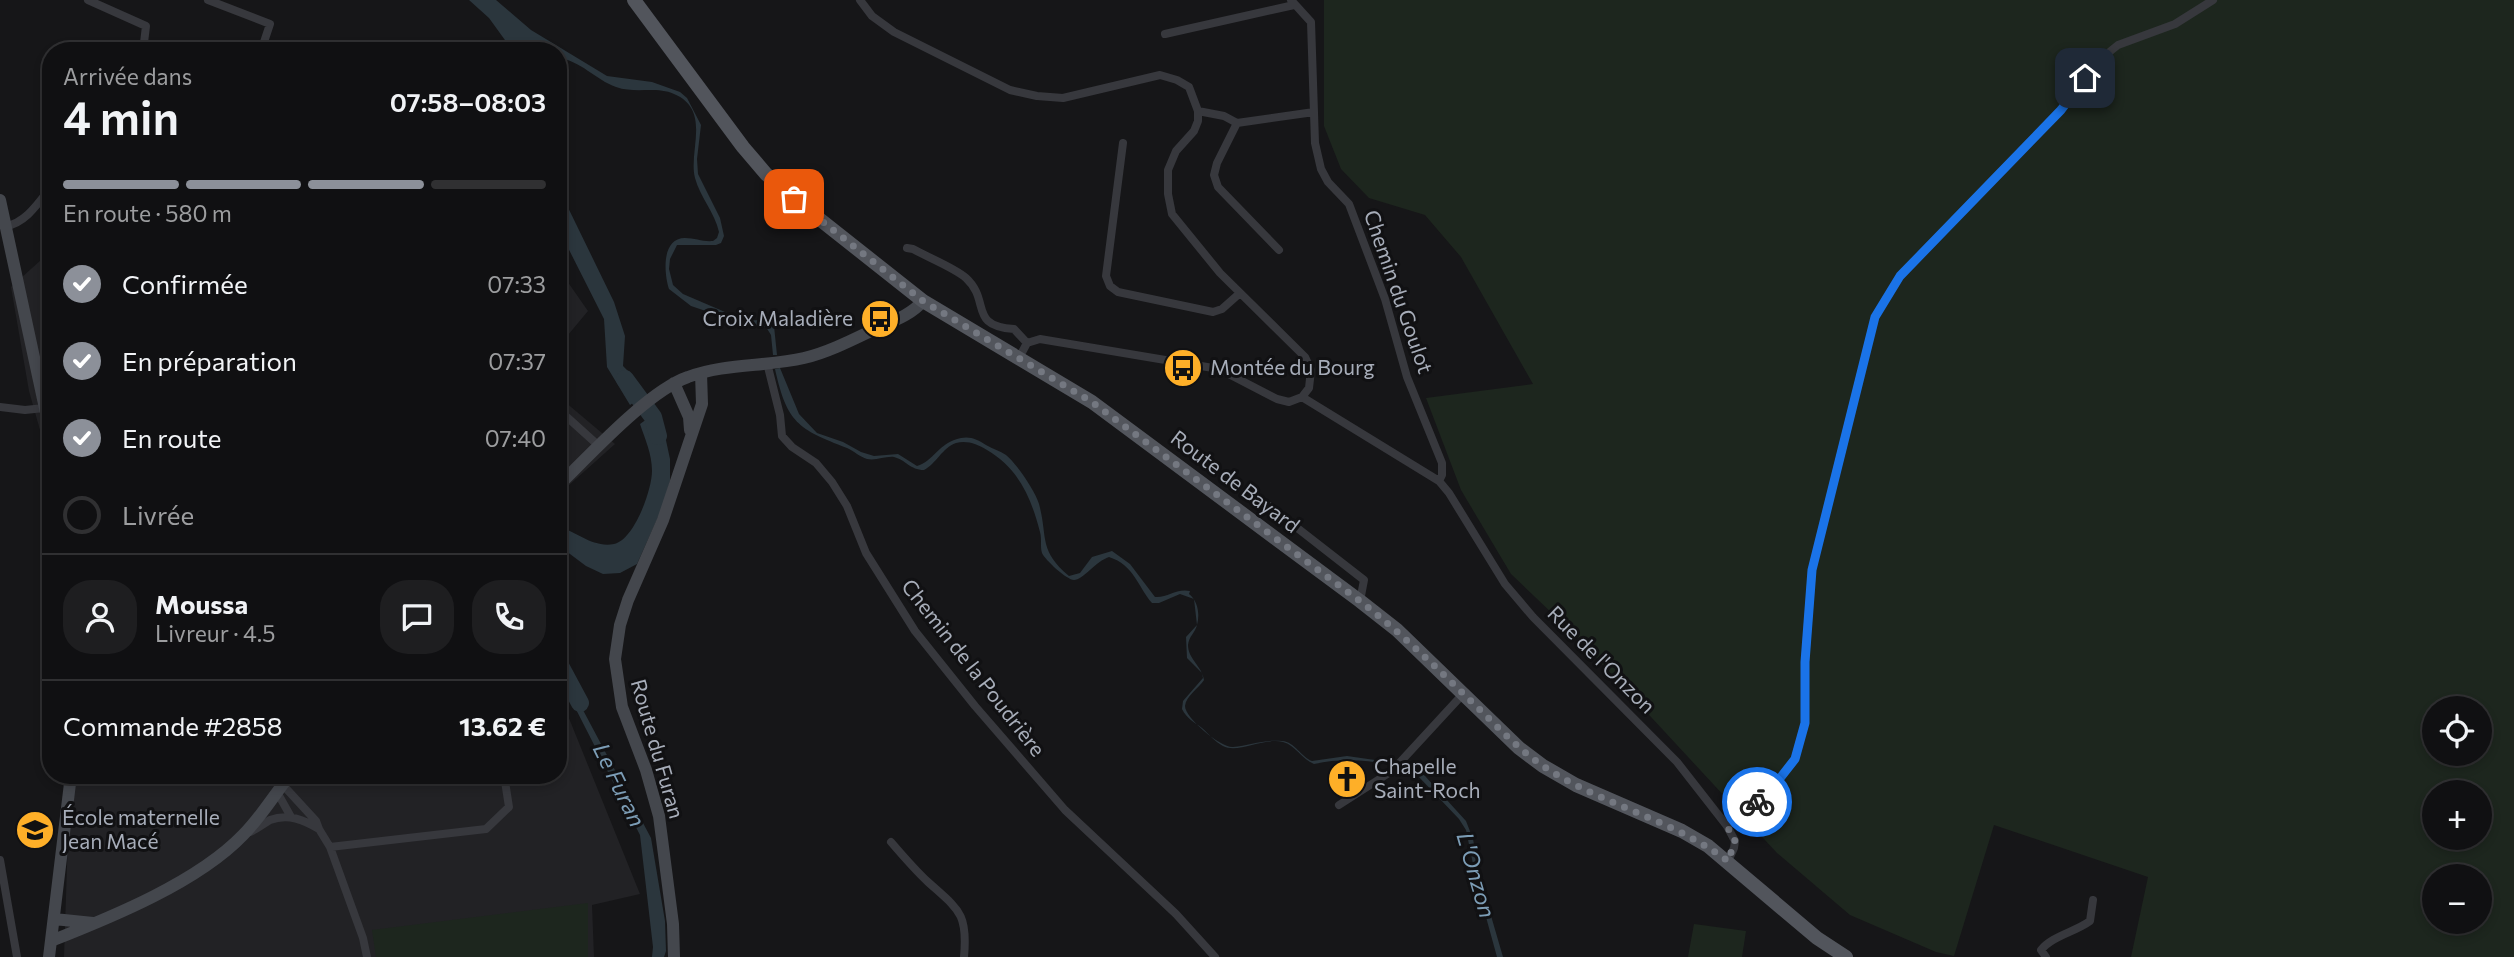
<!DOCTYPE html>
<html lang="fr">
<head>
<meta charset="utf-8">
<style>
	body { margin:0; font-family:Commissioner,sans-serif; background:#1e1e20; color:#f1f3f6; height:100vh; display:flex; flex-direction:column; font-size:26px; white-space:nowrap }
	* { box-sizing:border-box; margin:0 }
	p { font-size:23px; color:#9c9d9f }
	.icon { flex:none; width:38px; height:38px; fill:none; stroke:currentColor; stroke-width:2; stroke-linecap:round; stroke-linejoin:round }
	.map { position:relative; flex:1; overflow:hidden }
	.side { position:absolute; left:42px; top:42px; width:525px; height:742px; display:flex; flex-direction:column; background:#101012; border-radius:28px; box-shadow:0 4px 10px #0003,0 0 0 2px #303032 }
	.side>* { flex:none }
	.fabs { position:absolute; left:2422px; top:696px; display:grid; gap:14px }
	.fabs a { display:grid; place-items:center; width:70px; height:70px; border-radius:50%; background:#101012; box-shadow:0 4px 10px #0003,0 0 0 2px #303032; font-size:35px }
	.pin { position:absolute; display:grid; place-items:center; width:60px; height:60px; color:#fff; margin:-30px; border-radius:14px; box-shadow:0 4px 10px #0006 }
	.courier { position:absolute; display:grid; place-items:center; width:70px; height:70px; margin:-35px; border:5px solid #1a73e8; border-radius:50%; background:#fff; color:#222; box-shadow:0 2px 9px #0007 }
	.head em { font-style:normal; font-weight:600 }
	.head div { display:flex; flex-direction:column-reverse }
	.head { display:flex; align-items:center; justify-content:space-between; height:119px; padding:0 21px }
	h1 { font-size:46px; font-weight:600; line-height:52px }
	.bar { display:grid; grid-template-columns:repeat(4,1fr); gap:10px 7px; align-content:center; height:84px; padding:0 21px }
	.bar i { height:9px; border-radius:5px; background:#303032 }
	.bar .selected { background:#8c9099 }
	.bar p { grid-column:span 4 }
	.line { display:flex; align-items:center; gap:18px; padding:0 21px; border-top:2px solid #303032 }
	.line div { flex:1 }
	.round { display:grid; place-items:center; flex:none; width:74px; height:74px; border-radius:28px; background:#1e1e20 }
	ol { padding:0 21px; list-style:none }
	li { display:flex; align-items:center; gap:21px; height:77px }
	li p { margin-inline-start:auto }
	li .icon { padding:7px; border-radius:50%; background:#8c9099; color:#fff; stroke-width:4 }
	li:last-child { color:#9c9d9f }
	li i { width:38px; height:38px; border:4px solid #303032; border-radius:50% }
	.map>svg:first-child { display:block }
	.built { fill:#222225 }
	.green { fill:#1d261e; fill-rule:evenodd }
	.water { fill:#2b363d }
	.lines { fill:none; stroke-linecap:round; stroke-linejoin:round }
	.river { stroke:#2b363d; stroke-width:18 }
	.street { stroke:#37383d; stroke-width:8 }
	.secondary { stroke:#44474d; stroke-width:12 }
	.primary { stroke:#52555c; stroke-width:14 }
	.done { stroke:#747881; stroke-width:7; stroke-dasharray:0 12.6 }
	.route { stroke:#1a73e8; stroke-width:9 }
	.labels { text-anchor:middle; stroke-width:6; stroke-linejoin:round; paint-order:stroke }
	.street-label { font-size:21px; fill:#a7adb9; stroke:#111113 }
	.poi-label { font-size:21px; fill:#a7adb9; stroke:#111113; text-anchor:start }
	.water-label { font-size:23px; font-style:italic; fill:#7c9db6; stroke:#111113 }
</style>
</head>
<body>
<div class="map">
<svg width="2514" height="957" viewBox="0 0 2514 957">
	<rect width="100%" height="100%" fill="#161618"/>
	<path class="built" d="M51 251V469L29 391 11 287Z
		M558 268 588 311 558 347Z
		M558 396 615 444 558 495Z
		M558 691 640 894 592 905 594 957H64L70 775H558Z"/>
	<path class="green" d="M1324 0H2514V957H2131L2148 877 1994 825 1954 956 1936 952 1850 915 1777 853 1576 636 1511 574 1461 490 1426 398 1533 384 1461 257 1425 215 1369 198 1341 169 1324 126ZM2434 709H2480V754H2434ZM2434 793H2480V838H2434ZM2434 877H2480V922H2434Z
		M588 903V957H376L372 930Z
		M1694 924 1746 931 1742 957H1688Z"/>
	<path class="water" d="M469 0H496L531 30 607 76 652 82 680 92 687 98 701 125 697 159 698 174 720 218 724 236 721 243 716 245H677L670 259 669 269 673 285 683 294 746 321 759 320 774 326 777 355H773L771 335 766 327 747 325 691 306 669 289C664 274 661 238 685 238 695 238 703 242 713 241L717 238 719 232C715 213 700 197 695 178 688 151 712 110 674 94 656 86 635 94 616 87 596 80 580 60 558 58V51H513L489 18Z
		M558 187 614 302 625 336 623 366 634 377 643 396 630 405 607 367 604 319 558 228Z
		M780 368 799 414 817 433 843 442 861 452 874 456 898 454 917 466C933 462 939 442 961 438 971 436 978 440 986 445 993 449 1000 451 1006 455 1017 464 1035 491 1039 504 1048 537 1038 550 1069 576L1080 573 1092 557 1112 551 1130 564 1155 597C1168 598 1176 588 1190 591L1189 594C1198 601 1200 614 1197 625 1195 633 1189 636 1188 645 1188 659 1202 666 1204 680 1199 688 1186 696 1185 706 1185 718 1221 748 1233 747 1249 746 1264 739 1282 741 1295 742 1301 757 1312 761L1347 756 1396 763 1394 765C1366 760 1342 758 1314 764 1302 759 1295 745 1283 742 1264 737 1238 754 1223 746 1214 741 1209 734 1202 728 1194 722 1187 719 1182 709L1183 701 1203 678 1202 673 1187 658 1186 637 1197 625 1194 599 1180 594 1159 603H1152C1138 587 1134 565 1109 557 1096 561 1083 580 1074 580 1067 580 1045 560 1042 553 1040 547 1042 539 1040 532 1031 497 1018 468 987 450 977 444 967 440 956 443 942 448 936 464 924 470 910 470 906 460 894 457 885 456 876 461 867 459 860 457 854 451 847 448 798 429 787 423 775 369Z
		M654 414 661 417 670 459V481L663 506 637 564 620 573 603 574 586 566 558 545V526C577 532 593 548 614 544 634 540 652 490 652 471 652 454 645 439 640 424Z
		M558 663 651 838 665 921 666 951 664 957H652L653 947 640 835 558 674Z
		M1400 763 1411 766 1425 776 1466 821 1473 839 1480 878 1503 957H1497L1478 888 1466 830 1459 819 1418 776 1396 767Z"/>
	<g class="lines">
		<path class="river" d="M625 379 653 417 658 436
			M558 662 580 703"/>
		<path class="street" d="M88 0 146 26 143 51
			M208 0 270 24 261 51
			M860 0 872 16 894 32 1010 90 1037 96 1063 98 1160 75 1177 80 1189 87 1198 111V121L1194 131 1176 151 1168 170V194L1172 214 1220 273 1305 357 1311 370 1309 388 1302 397 1289 402 1277 399 1219 369 1040 339 1027 343 1019 358
			M1291 0 1311 22 1315 143 1321 169 1328 182 1349 204 1385 299 1407 377 1442 463V475L1439 481
			M1165 34 1294 5
			M203 51V48
			M1198 111 1224 116 1237 123 1314 112
			M1237 123 1217 163 1214 175 1218 187 1279 250
			M1123 143 1106 276 1110 286 1118 292 1213 312 1222 309 1240 293
			M6 226C26 223 39 202 51 187
			M907 248 913 249C927 257 955 268 966 278 991 301 968 326 1014 329L1027 343
			M767 363 780 415 782 436 792 447 816 463 832 482 847 506 866 553 915 631 975 706 1065 810 1176 914 1215 957
			M1302 397 1439 481 1449 493 1505 584 1533 617 1677 762 1727 826 1735 841 1734 848 1728 861
			M0 407 25 410 44 408
			M558 409 599 446
			M1251 492 1364 580 1360 601
			M277 792 291 817
			M1339 805 1392 771 1463 694
			M1727 826 1770 791 1795 759 1805 723V662L1812 570 1875 317 1900 276 2061 110 2097 62 2118 45 2175 24 2213 0
			M319 829 330 847 363 938 367 957
			M250 832C257 829 263 824 270 820 288 813 304 820 319 829L316 821 282 784
			M891 842C903 856 915 870 928 882 959 910 968 913 964 957
			M330 847 486 829 509 807 504 775
			M0 860 17 957
			M2046 957 2041 950C2052 936 2075 932 2090 921L2093 900"/>
		<path class="secondary" d="M0 200 51 436
			M674 383 689 417 690 430
			M558 486C590 455 648 391 688 377 725 363 766 367 804 358 829 352 854 339 877 328 893 321 911 315 923 301
			M54 919 93 923
			M51 941C112 917 198 882 243 835 261 817 274 795 290 775
			M49 957 71 775
			M674 957 673 924 659 816 646 770 622 707 615 659 620 625 628 600 663 520 702 404 701 373"/>
		<path class="primary" d="M634 0 743 147 766 174 794 199 923 301 1092 402 1360 601 1397 630 1519 748 1543 766 1576 785 1682 831 1708 846 1817 938 1846 957"/>
	</g>
	<g class="lines">
		<path class="done" d="M794 199 923 301 1092 402 1360 601C1401 633 1438 669 1475 705 1497 726 1518 749 1543 766 1601 805 1670 818 1728 861L1735 841 1727 826 1757 802"/>
		<path class="route" d="M1757 802 1770 791 1795 759 1805 723V662L1812 570 1875 317 1900 276 2061 110 2085 78"/>
	</g>
	<defs>
		<symbol id="bus-disc" viewBox="-11 -11 22 22"><circle r="9.5" fill="#feaf28" stroke="#111113"/><path d="M-5-6H5V4H4V6H2V4H-2V6H-4V4H-5ZM-3.5-4V0h7V-4ZM-3.5 1.2v1.5H-2V1.2ZM2 1.2v1.5H3.5V1.2Z" fill="#111"/></symbol>
		<symbol id="church-disc" viewBox="-11 -11 22 22"><circle r="9.5" fill="#feaf28" stroke="#111113"/><path d="M-1.2-6h2.4v3.5h3.3v2.4h-3.3V6h-2.4V-.1h-3.3v-2.4h3.3Z" fill="#111"/></symbol>
		<symbol id="school-disc" viewBox="-11 -11 22 22"><circle r="9.5" fill="#feaf28" stroke="#111113"/><path d="M0-5L7-2L0 1L-7-2ZM-4 1L0 2.5L4 1V4Q0 6-4 4Z" fill="#111"/></symbol>
	</defs>
	<g fill-rule="evenodd">
		<use href="#bus-disc" x="858" y="297" width="44" height="44"/>
		<use href="#bus-disc" x="1161" y="346" width="44" height="44"/>
		<use href="#church-disc" x="1325" y="757" width="44" height="44"/>
		<use href="#school-disc" x="13" y="808" width="44" height="44"/>
	</g>
	<g class="labels">
		<g class="street-label">
			<text transform="translate(1398 292) rotate(71)" y="7">Chemin du Goulot</text>
			<text transform="translate(1235 482) rotate(37)" y="7">Route de Bayard</text>
			<text transform="translate(1601 660) rotate(45)" y="7">Rue de l'Onzon</text>
			<text transform="translate(973 668) rotate(52)" y="7">Chemin de la Poudrière</text>
			<text transform="translate(657 749) rotate(74)" y="7">Route du Furan</text>
		</g>
		<g class="poi-label">
			<text x="853" y="326" text-anchor="end">Croix Maladière</text>
			<text x="1210" y="375">Montée du Bourg</text>
			<text x="1374" y="774">Chapelle<tspan x="1374" dy="24">Saint-Roch</tspan></text>
			<text x="62" y="825">École maternelle<tspan x="62" dy="24">Jean Macé</tspan></text>
		</g>
		<g class="water-label">
			<text transform="translate(619 785) rotate(64)" y="8">Le Furan</text>
			<text transform="translate(1476 875) rotate(74)" y="8">L'Onzon</text>
		</g>
	</g>
</svg>
<div class="fabs">
<a><svg class="icon" aria-label="locate" viewBox="0 0 24 24"><circle cx="12" cy="12" r="6"/><path d="M12 2v4M12 18v4M2 12h4M18 12h4"/></svg></a>
<a>+</a>
<a>−</a>
</div>
<div class="pin" style="left:794px;top:199px;background:#ea580c"><svg class="icon" aria-label="bag" viewBox="0 0 24 24"><path d="M5 8h14l-1 12H6zM9 8a3 3 0 0 1 6 0"/></svg></div>
<div class="pin" style="left:2085px;top:78px;background:#1f2937"><svg class="icon" aria-label="home" viewBox="0 0 24 24"><path d="M3 11l9-7 9 7M6 9v11h12V9"/></svg></div>
<div class="courier" style="left:1757px;top:802px"><svg class="icon" aria-label="bike" viewBox="0 0 24 24"><circle cx="6" cy="16" r="4"/><circle cx="18" cy="16" r="4"/><path d="M6 16l4-8h5l3 8M10 8l3 8H6M13 5h3"/></svg></div>
<section class="side">
<div class="head"><div><h1>4 min</h1><p>Arrivée dans</p></div><em>07:58–08:03</em></div>
<div class="bar"><i class="selected"></i><i class="selected"></i><i class="selected"></i><i></i><p>En route · 580 m</p></div>
<ol>
<li><svg class="icon" aria-label="check" viewBox="0 0 24 24"><path d="M5 12l5 5 9-10"/></svg>Confirmée<p>07:33</p></li>
<li><svg class="icon" aria-label="check" viewBox="0 0 24 24"><path d="M5 12l5 5 9-10"/></svg>En préparation<p>07:37</p></li>
<li><svg class="icon" aria-label="check" viewBox="0 0 24 24"><path d="M5 12l5 5 9-10"/></svg>En route<p>07:40</p></li>
<li><i></i>Livrée</li>
</ol>
<div class="line" style="height:126px"><a class="round"><svg class="icon" aria-label="person" viewBox="0 0 24 24"><circle cx="12" cy="8" r="4"/><path d="M4 21q1-7 8-7t8 7"/></svg></a><div><b>Moussa</b><p>Livreur · 4.5</p></div><a class="round"><svg class="icon" aria-label="chat" viewBox="0 0 24 24"><path d="M4 5h16v11H9l-5 4z"/></svg></a><a class="round"><svg class="icon" aria-label="phone" viewBox="0 0 24 24"><path d="M5 4h4l2 5-3 2q2 4 5 5l2-3 5 2v4C11 20 4 13 5 4z"/></svg></a></div>
<div class="line" style="height:91px"><div>Commande #2858</div><b>13.62 €</b></div>
</section>
</div>
</body>
</html>
